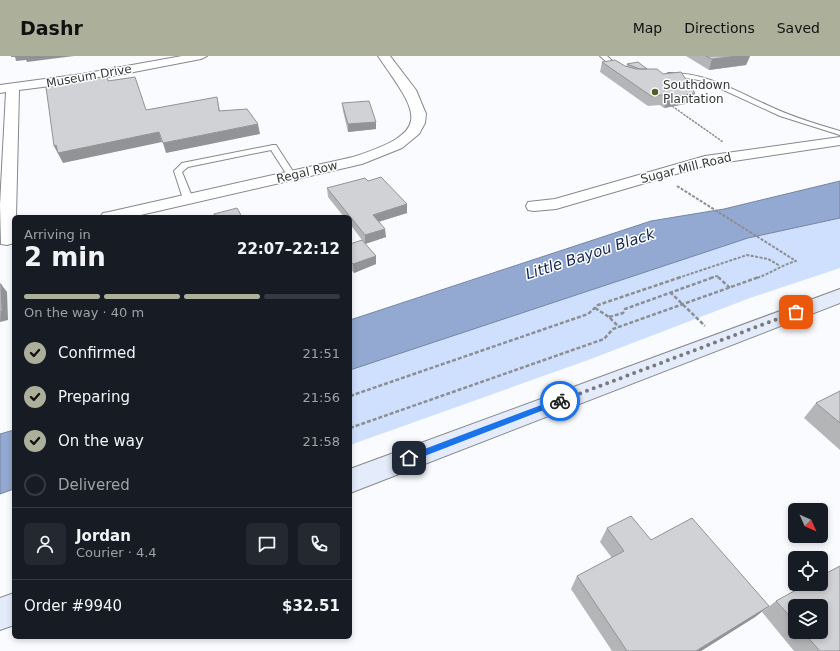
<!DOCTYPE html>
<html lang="en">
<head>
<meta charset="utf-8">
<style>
	body { margin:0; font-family:"DejaVu Sans",sans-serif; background:#242831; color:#f1f3f6; height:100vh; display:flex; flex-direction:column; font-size:15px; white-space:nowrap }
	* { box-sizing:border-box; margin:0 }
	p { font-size:13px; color:#9ea1a6 }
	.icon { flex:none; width:22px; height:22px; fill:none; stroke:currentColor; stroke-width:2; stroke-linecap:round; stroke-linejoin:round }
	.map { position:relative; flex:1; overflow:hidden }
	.details { position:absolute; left:12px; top:159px; width:340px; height:424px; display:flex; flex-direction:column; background:#171b24; border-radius:6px; box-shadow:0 2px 6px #0003 }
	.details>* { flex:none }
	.needle { width:26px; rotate:135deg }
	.buttons { position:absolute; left:788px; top:447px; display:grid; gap:8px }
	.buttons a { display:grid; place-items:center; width:40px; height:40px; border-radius:6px; background:#171b24; box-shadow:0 2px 6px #0003; font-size:20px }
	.pin { position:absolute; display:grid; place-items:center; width:34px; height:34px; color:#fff; margin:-17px; border-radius:8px; box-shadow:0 2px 6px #0006 }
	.courier { position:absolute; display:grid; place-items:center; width:40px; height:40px; margin:-20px; border:3px solid #1a73e8; border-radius:50%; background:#fff; color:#222; box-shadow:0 1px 5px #0007 }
	.headline em { font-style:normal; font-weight:700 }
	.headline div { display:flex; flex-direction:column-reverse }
	.headline { display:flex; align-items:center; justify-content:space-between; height:68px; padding:0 12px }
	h1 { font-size:26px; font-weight:700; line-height:30px }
	.bar { display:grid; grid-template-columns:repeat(4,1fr); gap:6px 4px; align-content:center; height:48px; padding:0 12px }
	.bar i { height:5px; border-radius:3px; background:#363941 }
	.bar .selected { background:#acaf9a }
	.bar p { grid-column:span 4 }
	.line { display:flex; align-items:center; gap:10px; padding:0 12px; border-top:1px solid #363941 }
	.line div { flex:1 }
	.round { display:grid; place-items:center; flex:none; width:42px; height:42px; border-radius:6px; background:#242831 }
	ol { padding:0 12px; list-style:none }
	li { display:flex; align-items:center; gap:12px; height:44px }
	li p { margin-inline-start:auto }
	li .icon { padding:4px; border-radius:50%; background:#acaf9a; color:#111; stroke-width:4 }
	li:last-child { color:#9ea1a6 }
	li i { width:22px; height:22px; border:2px solid #363941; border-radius:50% }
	header { display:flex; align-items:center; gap:24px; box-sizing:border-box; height:56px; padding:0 20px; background:#acaf9a; color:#111 }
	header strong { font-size:19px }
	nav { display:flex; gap:22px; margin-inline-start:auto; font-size:14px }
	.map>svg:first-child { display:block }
	.green { fill:#cfe0ff }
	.water { fill:#93a9d1; stroke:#7686a2 }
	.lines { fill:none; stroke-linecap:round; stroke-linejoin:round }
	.service-casing { stroke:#86888a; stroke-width:2 }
	.minor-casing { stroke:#86888a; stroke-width:2 }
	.secondary-casing { stroke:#86888a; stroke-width:2 }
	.path-far2 { stroke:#8d8e90; stroke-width:1.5; stroke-dasharray:2.5 1; stroke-linecap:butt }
	.path-far1 { stroke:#8d8e90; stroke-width:2; stroke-dasharray:3 1.5; stroke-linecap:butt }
	.path { stroke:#8d8e90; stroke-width:2.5; stroke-dasharray:4 2; stroke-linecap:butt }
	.service { fill:#fff; fill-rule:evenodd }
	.minor { fill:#fff; fill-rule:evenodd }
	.secondary { fill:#e4ecfb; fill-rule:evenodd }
	.wall { fill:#b3b5b7; fill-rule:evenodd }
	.shaded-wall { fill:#929395 }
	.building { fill:#d0d2d5; stroke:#929395 }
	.route { fill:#1a73e8 }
	.done { stroke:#797a7c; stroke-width:4; stroke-dasharray:0 7.2 }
	.poi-dot { fill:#575b29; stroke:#fff; stroke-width:1.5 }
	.labels { text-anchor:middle; stroke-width:3; stroke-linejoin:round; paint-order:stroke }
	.far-street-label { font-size:12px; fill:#343536; stroke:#fff }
	.far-poi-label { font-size:12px; fill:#343536; stroke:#fff; text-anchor:start }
	.water-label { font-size:15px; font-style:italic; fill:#0f2657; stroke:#fff }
</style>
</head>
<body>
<header>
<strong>Dashr</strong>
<nav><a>Map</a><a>Directions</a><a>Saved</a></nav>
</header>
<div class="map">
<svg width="840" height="595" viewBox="0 0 840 595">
	<rect width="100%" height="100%" fill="#f9fbfe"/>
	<path class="green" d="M840 157V212L750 242 591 303 350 389V303L607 221Z"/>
	<path class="water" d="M840 125V162L748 182 350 314V264L651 165 724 153Z
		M14 374V433L0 438V378Z"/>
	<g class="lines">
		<defs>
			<path id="service" d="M600 0H607L623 15 618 16Z
				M668 17C705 16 734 34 767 49 790 60 815 68 840 75V79L780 60 704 25 681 21 666 20 665 19Z
				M273 89H276L296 120 295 122H289L271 94 188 111 182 116 193 143 188 146 183 143 174 115 182 107Z"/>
			<path id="minor" d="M182 0H207L201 3 82 26 19 34 16 161H14V187L7 189 1 188 0 149 6 36 0 37V29L82 18Z
				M378 0H390L416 34 426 58 425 67 419 78 402 92 362 108 132 161H100L103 157 109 156 353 101C434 75 419 59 378 0Z
				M840 81V89L707 109 556 153 534 155 528 154 526 150 528 146 555 143 705 100Z"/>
			<path id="secondary" d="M840 233V247L350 437V413Z
				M14 537V569L0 574V542Z"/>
		</defs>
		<use href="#service" class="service-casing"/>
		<use href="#minor" class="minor-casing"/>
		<use href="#secondary" class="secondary-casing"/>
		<path class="path-far2" d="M672 50 723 86"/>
		<path class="path-far1" d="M677 130 796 205C782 209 771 217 757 222
			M678 222 747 199 768 203 780 210
			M711 222 717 220 719 222"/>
		<path class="path" d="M718 221 730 232
			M670 236 705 270
			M595 252 609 261 619 271
			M609 261 623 257 625 253 714 221
			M350 340 588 258 598 249 681 221
			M350 372 604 283 613 273 759 221"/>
		<use href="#service" class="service"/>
		<use href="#minor" class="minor"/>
		<use href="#secondary" class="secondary"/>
	</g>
	<path class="wall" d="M686 0H750L746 9 709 14Z
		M602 6 626 11 627 8 638 6 691 47 664 52 660 49 648 50 600 16Z
		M342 47 376 73 348 76 343 55Z
		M368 125 407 148V157L379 166 386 181 365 188 350 168V161H344L328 141 327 132Z
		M350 188 376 200V208L354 217 350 212Z
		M840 335V394L804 362 816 347Z
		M607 472 651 484 769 550 755 561 701 595H612L571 533 577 520 612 502 600 486Z
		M840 510V595H794L762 556 776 545 807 528H821V520ZM795 550H821V576H795Z"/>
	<path class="shaded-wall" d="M11 0H74L27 6 26 4 16 5 15 1H11Z
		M738 0H750L746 9 709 14 712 3Z
		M695 37 691 47 664 52 668 42Z
		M217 41 219 50 221 65 219 55Z
		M376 66V73L348 76V68Z
		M258 68 260 78 166 97 163 87Z
		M159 76 162 86 63 107 54 90Z
		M407 148V157L374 167 373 159Z
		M385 173 386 181 365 188V179Z
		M376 200V208L354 217 353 208Z
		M1 228 7 236 8 264 0 266Z
		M769 550 755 561 701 595H696Z"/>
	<path class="building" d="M706 0H738L712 3Z
		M615 4 625 10 636 13H657L663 18 681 16 695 37 668 42 663 39 651 40 602 6Z
		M638 6 647 13H640L627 8Z
		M107 20 108 25 135 21 146 54 217 41 219 55 247 53 258 68 163 87 159 76 58 97 56 89 54 90 46 31Z
		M369 45 376 66 348 68 342 47Z
		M381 121 407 148 373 159 385 173 365 179 327 132 365 122 368 125Z
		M237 152 242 161H215L214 158Z
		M362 184 376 200 353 208 350 205V188Z
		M0 228H1L2 255 0 256Z
		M840 335V367L816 347Z
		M631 460 651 484 692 462 769 550 696 595H627L577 520 624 495 607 472Z
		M840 510V595H820L803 576H821V550H795V566L776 545 807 528H821V520Z"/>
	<path class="route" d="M560 342 563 345 562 347 409 406 405 402 406 400Z"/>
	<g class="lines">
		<path class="done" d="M560 345 796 256"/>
	</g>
	<circle class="poi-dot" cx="655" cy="36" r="4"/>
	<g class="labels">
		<g class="far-street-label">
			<text transform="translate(89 20) rotate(-10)" y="4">Museum Drive</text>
			<text transform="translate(686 112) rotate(-14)" y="4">Sugar Mill Road</text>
			<text transform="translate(307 116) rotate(-13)" y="4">Regal Row</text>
		</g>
		<g class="far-poi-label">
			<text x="663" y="33">Southdown<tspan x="663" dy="14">Plantation</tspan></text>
		</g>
		<g class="water-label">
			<text transform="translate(590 198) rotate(-18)" y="5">Little Bayou Black</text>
		</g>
	</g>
</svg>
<div class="buttons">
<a><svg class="needle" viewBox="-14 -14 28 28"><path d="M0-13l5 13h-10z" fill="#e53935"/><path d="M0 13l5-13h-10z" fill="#9ea1a6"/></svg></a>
<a><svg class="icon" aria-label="locate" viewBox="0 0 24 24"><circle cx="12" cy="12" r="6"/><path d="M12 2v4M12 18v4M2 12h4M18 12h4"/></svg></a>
<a><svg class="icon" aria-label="layers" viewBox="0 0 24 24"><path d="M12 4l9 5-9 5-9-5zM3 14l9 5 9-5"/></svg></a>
</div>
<div class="pin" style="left:796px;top:256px;background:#ea580c"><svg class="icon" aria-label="bag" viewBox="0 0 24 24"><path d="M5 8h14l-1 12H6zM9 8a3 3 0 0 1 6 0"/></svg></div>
<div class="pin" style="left:409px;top:402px;background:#1f2937"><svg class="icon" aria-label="home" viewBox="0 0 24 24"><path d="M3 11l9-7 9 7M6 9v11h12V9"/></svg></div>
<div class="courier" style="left:560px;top:345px"><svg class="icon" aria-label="bike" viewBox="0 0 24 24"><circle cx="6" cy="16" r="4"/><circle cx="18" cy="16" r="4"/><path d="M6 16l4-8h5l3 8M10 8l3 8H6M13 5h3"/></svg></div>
<section class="details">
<div class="headline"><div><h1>2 min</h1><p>Arriving in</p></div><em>22:07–22:12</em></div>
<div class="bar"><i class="selected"></i><i class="selected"></i><i class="selected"></i><i></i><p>On the way · 40 m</p></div>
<ol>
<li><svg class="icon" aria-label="check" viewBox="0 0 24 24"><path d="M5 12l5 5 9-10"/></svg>Confirmed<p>21:51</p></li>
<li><svg class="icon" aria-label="check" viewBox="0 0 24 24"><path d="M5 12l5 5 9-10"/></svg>Preparing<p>21:56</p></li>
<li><svg class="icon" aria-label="check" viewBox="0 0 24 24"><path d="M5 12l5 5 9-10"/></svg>On the way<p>21:58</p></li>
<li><i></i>Delivered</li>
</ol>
<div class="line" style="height:72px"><a class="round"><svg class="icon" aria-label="person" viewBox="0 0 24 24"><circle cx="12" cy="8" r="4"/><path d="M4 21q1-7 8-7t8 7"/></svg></a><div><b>Jordan</b><p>Courier · 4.4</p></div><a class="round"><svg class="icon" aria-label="chat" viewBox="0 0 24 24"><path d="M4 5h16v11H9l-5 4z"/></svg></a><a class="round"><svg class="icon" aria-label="phone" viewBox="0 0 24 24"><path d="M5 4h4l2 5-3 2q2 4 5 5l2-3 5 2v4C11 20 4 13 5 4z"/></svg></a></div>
<div class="line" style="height:52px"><div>Order #9940</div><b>$32.51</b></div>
</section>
</div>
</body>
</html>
